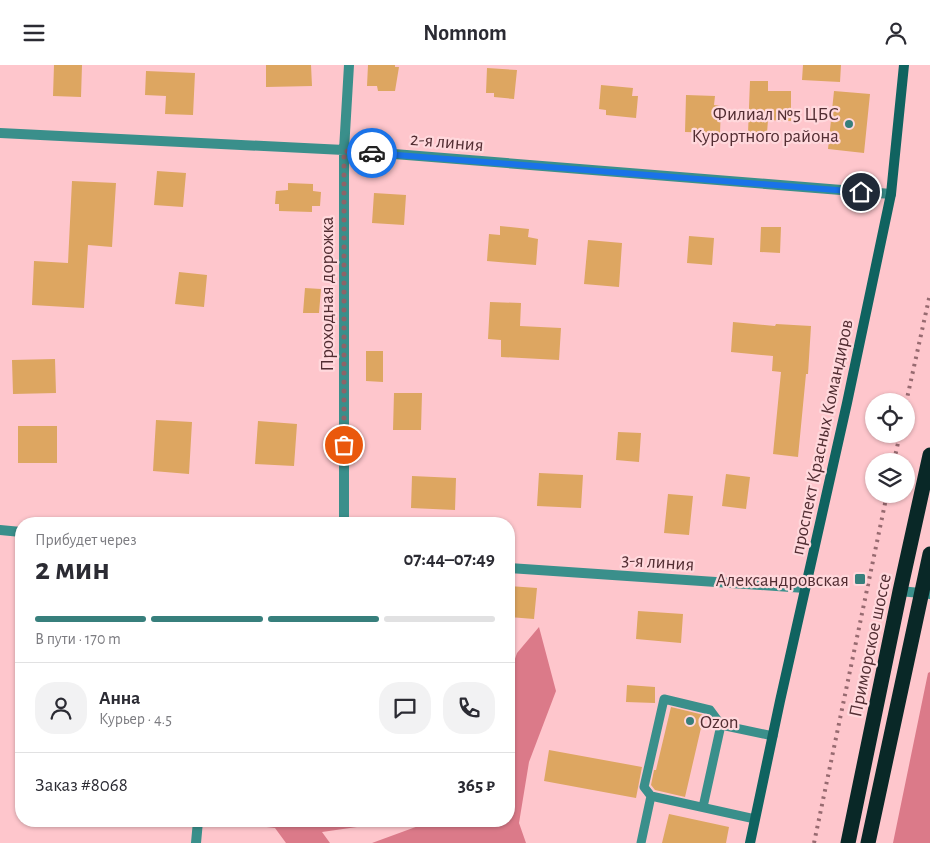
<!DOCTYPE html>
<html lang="ru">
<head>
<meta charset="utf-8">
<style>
	body { margin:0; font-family:"Alegreya Sans",sans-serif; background:#f2f2f3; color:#2b2b33; height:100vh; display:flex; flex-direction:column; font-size:19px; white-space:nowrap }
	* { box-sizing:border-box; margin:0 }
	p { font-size:16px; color:#7c7c81 }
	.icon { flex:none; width:28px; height:28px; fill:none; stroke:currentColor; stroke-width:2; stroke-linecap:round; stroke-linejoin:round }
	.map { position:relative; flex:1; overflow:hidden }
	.details { position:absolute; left:15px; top:452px; width:500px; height:310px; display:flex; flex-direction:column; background:#fff; border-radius:20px; box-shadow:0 1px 4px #0004 }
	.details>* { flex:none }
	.tools { position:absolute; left:865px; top:328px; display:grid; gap:10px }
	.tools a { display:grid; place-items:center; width:50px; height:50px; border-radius:50%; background:#fff; box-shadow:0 1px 4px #0004; font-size:25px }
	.pin { position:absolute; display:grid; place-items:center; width:42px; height:42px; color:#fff; margin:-21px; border:2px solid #fff; border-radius:50%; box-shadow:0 1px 5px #0007 }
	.courier { position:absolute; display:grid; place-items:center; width:50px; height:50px; margin:-25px; border:4px solid #1a73e8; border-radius:50%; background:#fff; color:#222; box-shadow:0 1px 6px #0007 }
	.overview em { font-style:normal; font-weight:700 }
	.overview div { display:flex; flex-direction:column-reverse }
	.overview { display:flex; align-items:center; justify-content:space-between; height:85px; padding:0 20px }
	h1 { font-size:32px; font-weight:700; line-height:38px }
	.bar { display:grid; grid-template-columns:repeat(4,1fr); gap:8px 5px; align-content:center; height:60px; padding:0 20px }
	.bar i { height:6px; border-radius:4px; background:#e1e1e2 }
	.bar .active { background:#377f7c }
	.bar p { grid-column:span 4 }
	.line { display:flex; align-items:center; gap:12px; padding:0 20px; border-top:1px solid #e1e1e2 }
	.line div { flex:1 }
	.round { display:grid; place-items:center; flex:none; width:52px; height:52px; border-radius:20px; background:#f2f2f3 }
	header { display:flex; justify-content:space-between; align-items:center; height:65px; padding:0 20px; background:#fff; font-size:22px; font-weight:700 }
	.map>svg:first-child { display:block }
	.forest { fill:#db7a89 }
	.building { fill:#dda661 }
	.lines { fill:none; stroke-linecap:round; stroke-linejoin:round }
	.lane { stroke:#3a8f8b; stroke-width:9 }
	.street { stroke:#3a8f8b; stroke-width:10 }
	.secondary { stroke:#106360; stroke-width:10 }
	.highway { stroke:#092827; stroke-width:15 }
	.rail { stroke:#976a70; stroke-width:4; stroke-dasharray:2.5 5; stroke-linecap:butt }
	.done { stroke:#8e6368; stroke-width:5; stroke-dasharray:0 9 }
	.route { stroke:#1a73e8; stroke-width:6 }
	.poi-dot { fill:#377f7c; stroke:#ffd8dc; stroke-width:2 }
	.labels { text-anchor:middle; stroke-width:4.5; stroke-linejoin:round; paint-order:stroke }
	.poi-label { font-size:19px; fill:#522d32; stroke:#ffd8dc; text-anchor:end }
	.street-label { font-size:19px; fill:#522d32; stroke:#ffd8dc }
</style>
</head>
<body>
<header><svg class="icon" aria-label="menu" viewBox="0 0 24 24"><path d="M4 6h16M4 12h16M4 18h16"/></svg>Nomnom<svg class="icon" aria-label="person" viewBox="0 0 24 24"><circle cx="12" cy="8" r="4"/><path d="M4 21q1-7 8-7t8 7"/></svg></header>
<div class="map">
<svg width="930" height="778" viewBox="0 0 930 778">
	<rect width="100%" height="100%" fill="#fec6cc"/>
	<path class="forest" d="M539 562 556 626 529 697 519 758 526 778H372L432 756H509V611L517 588Z
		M930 607V778H893L928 608Z
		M216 756H376L371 760 322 767 330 778H286L275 763Z"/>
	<path class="building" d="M54 0H82L81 32 53 31Z
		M266 0H311L312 21 266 22Z
		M368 0H395V2H399L395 26H378L377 21H367Z
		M803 0H841L840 17 802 15Z
		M487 3 517 5 514 34 494 32V28H486Z
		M146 6 195 8 193 50 165 49 166 31 145 30Z
		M750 16H768V26H791V56L768 55 767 68H748Z
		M601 20 633 23 632 31H638L636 53 606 50V45L599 44Z
		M834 26 870 29 864 88 828 84Z
		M686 30 715 31 714 40 721 41 720 68 685 67Z
		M157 106 186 108 183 142 154 140Z
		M72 116 116 118 112 182 88 180 84 243 32 240 34 196 68 198Z
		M288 118 313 119V126L321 127 320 141H312V147L279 146V139H275L276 126 288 125Z
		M374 128 406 130 404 160 372 158Z
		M500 161 529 164 528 172 538 174 536 200 487 196 489 169 500 170Z
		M761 162H781L780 188 760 187Z
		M689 171 714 173 712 200 687 198Z
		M588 175 622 178 619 222 584 219Z
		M179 207 207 210 204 242 175 239Z
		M305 223 321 224 319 248H303Z
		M490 237 521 238 520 261 561 263 559 295 501 292V275L488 274Z
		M733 257 775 261 776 259 811 261 808 309H806L798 392 773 389 781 307 772 306 773 291 731 287Z
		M366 286H383V317L366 316Z
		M55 294 56 328 13 329 12 295Z
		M394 328H422L421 365H393Z
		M156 355 192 357 189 409 153 406Z
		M258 356 297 359 294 401 255 399Z
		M18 361H57V398H18Z
		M618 367 641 368 639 397 616 395Z
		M539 408 583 410 581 443 537 441Z
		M726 409 750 412 746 444 722 441Z
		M412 411 456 413 455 445 411 443Z
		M668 429 693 431 689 470 664 468Z
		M509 521 537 523 534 554 509 552Z
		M638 546 683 549 681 578 636 574Z
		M627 620 655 622V638L626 637Z
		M671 642 704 650 685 732 655 725 651 720 654 705H656Z
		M549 685 642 702 636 733 544 716Z
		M669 749 729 762 726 778H662Z"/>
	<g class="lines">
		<path class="lane" d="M651 731 644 722 664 634 710 645 721 660 773 671
			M703 742 721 660
			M641 778 651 731 755 754"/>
		<path class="street" d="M0 68 344 85 891 129
			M344 459V85L349 0
			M0 465 21 467
			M509 503 805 523
			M900 526 930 529
			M196 778 198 756"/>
		<path class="secondary" d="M750 778 780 636 847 338 891 129 904 0"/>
		<path class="highway" d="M848 778 900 526 930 390
			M868 778 930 489"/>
		<path class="rail" d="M906 338 930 229
			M894 396 900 369
			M814 778 887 429"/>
	</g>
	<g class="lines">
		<path class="done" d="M344 380V86L372 88"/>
		<path class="route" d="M372 88 861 127"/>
	</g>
	<g class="poi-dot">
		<circle cx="849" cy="59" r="5"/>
		<rect x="854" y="508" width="12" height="12" rx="2.5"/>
		<circle cx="690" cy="656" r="5"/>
	</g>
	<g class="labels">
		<g class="poi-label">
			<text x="839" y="55">Филиал №5 ЦБС<tspan x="839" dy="22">Курортного района</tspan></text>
			<text x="849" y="521">Александровская</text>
			<text x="700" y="663" text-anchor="start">Ozon</text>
		</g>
		<g class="street-label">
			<text transform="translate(447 76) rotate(5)" y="7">2-я линия</text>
			<text transform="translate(326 229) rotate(-90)" y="7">Проходная дорожка</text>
			<text transform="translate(821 372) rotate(-78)" y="7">проспект Красных Командиров</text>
			<text transform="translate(658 496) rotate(4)" y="7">3-я линия</text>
			<text transform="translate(869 580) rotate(-78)" y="7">Приморское шоссе</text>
		</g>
	</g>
</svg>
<div class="tools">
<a><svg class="icon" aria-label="locate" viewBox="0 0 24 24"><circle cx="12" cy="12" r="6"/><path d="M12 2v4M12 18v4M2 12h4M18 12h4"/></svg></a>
<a><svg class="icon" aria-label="layers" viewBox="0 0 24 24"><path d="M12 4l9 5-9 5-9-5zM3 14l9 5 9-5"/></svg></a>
</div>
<div class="pin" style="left:344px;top:380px;background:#ea580c"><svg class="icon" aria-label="bag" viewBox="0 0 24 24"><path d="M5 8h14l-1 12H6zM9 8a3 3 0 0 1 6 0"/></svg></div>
<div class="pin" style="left:861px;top:127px;background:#1f2937"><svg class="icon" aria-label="home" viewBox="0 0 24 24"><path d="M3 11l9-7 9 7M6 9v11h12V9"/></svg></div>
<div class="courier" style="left:372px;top:88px"><svg class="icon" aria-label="car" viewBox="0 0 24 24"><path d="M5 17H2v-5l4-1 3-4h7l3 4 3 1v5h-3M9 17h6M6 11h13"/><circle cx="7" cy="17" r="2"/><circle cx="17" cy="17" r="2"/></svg></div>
<section class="details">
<div class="overview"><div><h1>2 мин</h1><p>Прибудет через</p></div><em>07:44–07:49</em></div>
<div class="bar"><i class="active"></i><i class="active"></i><i class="active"></i><i></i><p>В пути · 170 m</p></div>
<div class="line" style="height:90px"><a class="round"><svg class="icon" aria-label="person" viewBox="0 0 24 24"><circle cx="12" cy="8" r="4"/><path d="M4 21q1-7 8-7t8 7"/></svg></a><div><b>Анна</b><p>Курьер · 4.5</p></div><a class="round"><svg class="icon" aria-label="chat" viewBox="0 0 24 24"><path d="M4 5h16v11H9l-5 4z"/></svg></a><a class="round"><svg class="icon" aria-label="phone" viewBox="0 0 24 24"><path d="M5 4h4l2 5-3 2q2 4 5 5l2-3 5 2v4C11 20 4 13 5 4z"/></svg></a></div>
<div class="line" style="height:65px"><div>Заказ #8068</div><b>365 ₽</b></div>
</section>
</div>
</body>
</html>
